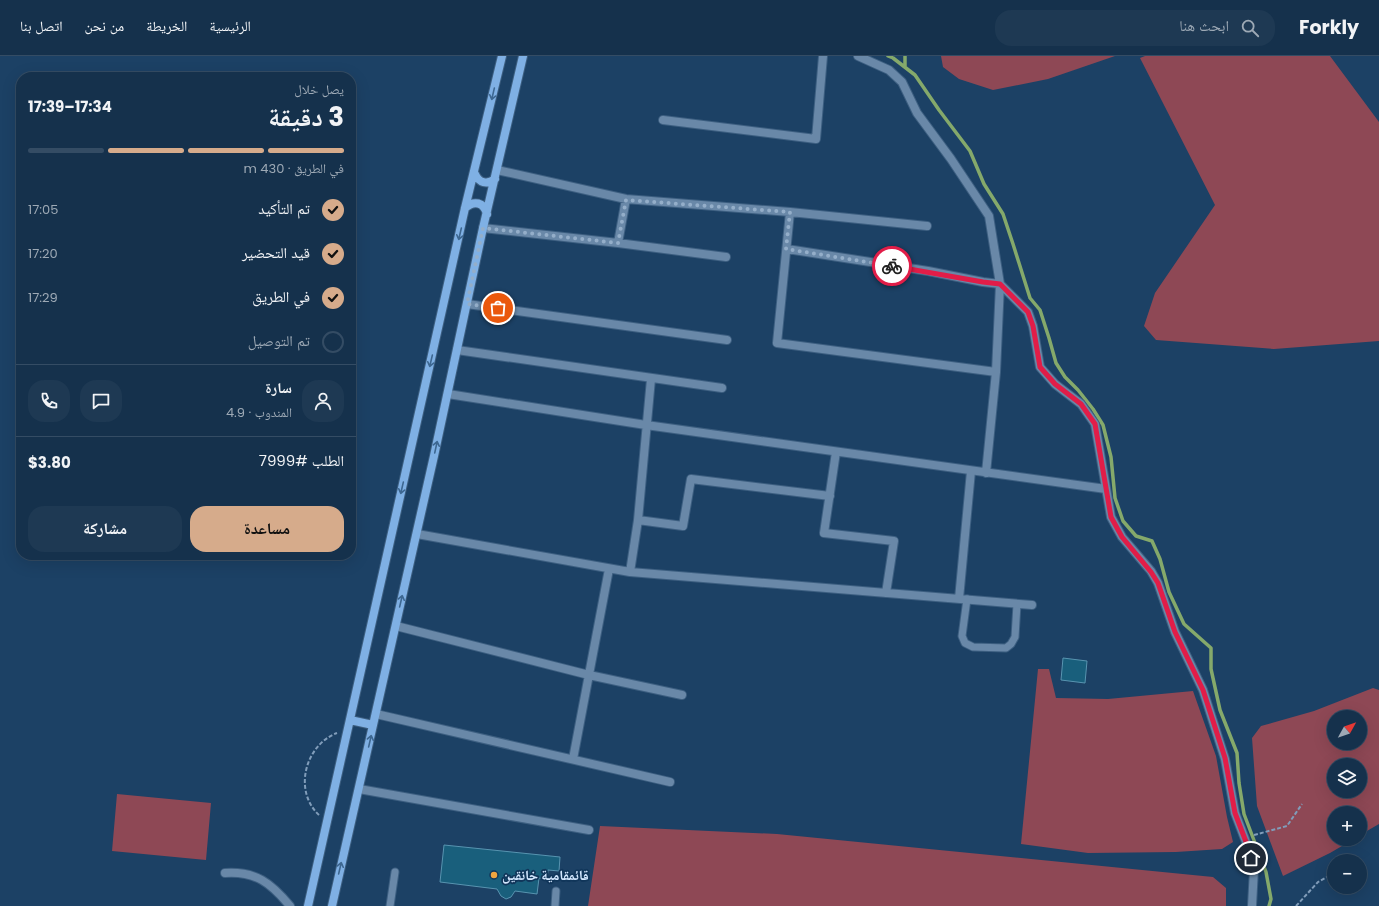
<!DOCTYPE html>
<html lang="ar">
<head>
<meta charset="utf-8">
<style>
	body { margin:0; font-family:Poppins,"Noto Naskh Arabic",sans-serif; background:#1e3953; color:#f1f3f6; direction:rtl; height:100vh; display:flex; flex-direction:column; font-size:15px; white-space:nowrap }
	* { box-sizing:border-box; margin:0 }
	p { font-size:13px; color:#9da9b5 }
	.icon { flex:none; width:22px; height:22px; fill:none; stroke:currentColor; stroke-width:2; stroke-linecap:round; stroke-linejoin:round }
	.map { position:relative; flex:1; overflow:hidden; direction:ltr }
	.drawer { position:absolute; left:16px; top:16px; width:340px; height:488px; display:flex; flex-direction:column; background:#15314c; border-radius:16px; box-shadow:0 4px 16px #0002,0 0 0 1px #344c64; direction:rtl }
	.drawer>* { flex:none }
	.needle { width:26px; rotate:50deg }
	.tools { position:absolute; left:1327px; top:654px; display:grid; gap:8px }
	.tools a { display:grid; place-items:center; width:40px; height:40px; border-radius:50%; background:#15314c; box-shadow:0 4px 16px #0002,0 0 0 1px #344c64; font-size:20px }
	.pin { position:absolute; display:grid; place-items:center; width:34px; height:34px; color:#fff; margin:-17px; border:2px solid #fff; border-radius:50%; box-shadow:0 1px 4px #0007 }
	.courier { position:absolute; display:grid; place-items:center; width:40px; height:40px; margin:-20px; border:3px solid #e11d48; border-radius:50%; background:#fff; color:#222; box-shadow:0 1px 5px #0007 }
	.summary em { font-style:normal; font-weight:700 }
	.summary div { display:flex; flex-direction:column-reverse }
	.summary { display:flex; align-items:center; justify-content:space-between; height:68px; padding:0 12px }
	h1 { font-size:26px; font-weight:700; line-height:30px }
	.bar { display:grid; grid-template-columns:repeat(4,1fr); gap:6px 4px; align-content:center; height:48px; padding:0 12px }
	.bar i { height:5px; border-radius:3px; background:#344c64 }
	.bar .on { background:#d6ab8b }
	.bar p { grid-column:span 4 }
	.line { display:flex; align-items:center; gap:10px; padding:0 12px; border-top:1px solid #344c64 }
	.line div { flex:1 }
	.round { display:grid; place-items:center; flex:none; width:42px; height:42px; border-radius:16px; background:#1e3953 }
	ol { padding:0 12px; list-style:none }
	li { display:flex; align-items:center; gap:12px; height:44px }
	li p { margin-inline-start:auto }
	li .icon { padding:4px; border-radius:50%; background:#d6ab8b; color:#111; stroke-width:4 }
	li:last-child { color:#9da9b5 }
	li i { width:22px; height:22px; border:2px solid #344c64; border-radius:50% }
	.cta { display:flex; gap:8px; margin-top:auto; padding:8px 12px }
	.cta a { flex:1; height:46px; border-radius:16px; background:#d6ab8b; color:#111; font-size:16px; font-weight:700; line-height:46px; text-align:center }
	.cta a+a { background:#1e3953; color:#f1f3f6 }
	header { display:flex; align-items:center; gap:24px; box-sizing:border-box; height:56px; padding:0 20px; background:#15314c; border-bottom:1px solid #344c64 }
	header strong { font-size:19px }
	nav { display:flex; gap:22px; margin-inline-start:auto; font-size:14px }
	.search { width:280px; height:36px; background:#1e3953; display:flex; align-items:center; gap:10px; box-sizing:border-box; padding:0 14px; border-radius:16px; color:#9da9b5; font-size:15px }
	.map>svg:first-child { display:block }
	.green { fill:#8e4855; fill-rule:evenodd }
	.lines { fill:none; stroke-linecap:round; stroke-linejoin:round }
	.stream { stroke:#85a96b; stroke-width:3.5 }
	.building { fill:#195f7c; stroke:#5894b0 }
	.lane-casing { stroke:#3d5f81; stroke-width:9 }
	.street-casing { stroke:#3d5f81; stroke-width:10 }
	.secondary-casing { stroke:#3d5f81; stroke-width:10 }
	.path { stroke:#819dba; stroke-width:2; stroke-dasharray:4 2; stroke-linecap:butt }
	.lane { stroke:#6988a8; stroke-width:7 }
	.street { stroke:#6988a8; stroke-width:8 }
	.secondary { stroke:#7fb0e4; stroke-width:8 }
	.oneway { stroke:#3d6791 }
	.done { stroke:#94aec9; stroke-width:4; stroke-dasharray:0 7.2 }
	.route { stroke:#e11d48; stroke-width:5 }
	.poi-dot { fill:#f1a540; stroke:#11365a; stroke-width:1.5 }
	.labels { text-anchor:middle; stroke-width:3.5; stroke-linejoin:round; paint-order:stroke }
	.poi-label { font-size:14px; font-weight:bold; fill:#d4e8ff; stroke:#11365a; text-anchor:start }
</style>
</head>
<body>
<header>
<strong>Forkly</strong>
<div class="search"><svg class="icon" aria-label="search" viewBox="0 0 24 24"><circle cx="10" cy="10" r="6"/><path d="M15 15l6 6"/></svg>ابحث هنا</div>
<nav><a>الرئيسية</a><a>الخريطة</a><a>من نحن</a><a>اتصل بنا</a></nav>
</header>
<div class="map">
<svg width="1379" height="850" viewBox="0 0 1379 850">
	<rect width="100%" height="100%" fill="#1c4165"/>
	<path class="green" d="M941 0H1115L1048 23 993 34 959 23 943 11Z
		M1145 0H1330L1379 66V285L1274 293 1156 284 1144 270 1155 237 1215 149 1140 2Z
		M1038 613H1049L1056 642 1108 643 1193 635 1216 700 1227 761 1233 786 1222 793 1176 796 1088 797 1021 788Z
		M1373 632 1379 634V768L1360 779V757H1334V783H1354L1330 797 1283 820 1257 750 1252 682 1261 670 1314 655ZM1334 661H1360V687H1334ZM1334 709H1360V735H1334Z
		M117 738 211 747 206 804 112 795Z
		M600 770 777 778 1213 821 1226 832V850H588Z"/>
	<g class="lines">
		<path class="stream" d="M888 0 893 2 915 19 939 54 970 95 984 128 1003 158 1013 188 1030 242 1040 254 1049 282 1056 307 1065 321 1078 334 1093 353 1103 369 1111 401 1115 442 1123 465 1136 480 1152 485 1160 503 1169 536 1184 568 1211 592V613L1220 654 1237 697 1239 727 1244 758 1266 816 1271 843 1269 850
			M905 11V0"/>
	</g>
	<path class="building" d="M1063 602 1087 605 1085 627 1061 624Z
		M444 789 560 801 559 815 548 814 547 823 539 822 537 838 515 835 511 841 506 843 501 840 497 833 440 826Z"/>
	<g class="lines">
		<defs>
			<path id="lane" d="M967 543 962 580 965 587 973 591 1006 592 1011 588 1015 581 1017 548
				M390 850 395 816
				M555 850 556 835"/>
			<path id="street" d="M858 0 889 14 902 26 917 57 951 103 989 160 1000 228 1028 256 1033 270 1040 311 1055 328 1081 348 1095 368 1111 461 1122 481 1151 515 1158 527 1175 576 1203 634 1225 703 1235 757 1248 791 1254 813 1252 850
				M663 64 816 83 823 0
				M497 114 626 143 790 156 927 170
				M790 156 777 287 996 316
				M483 172 618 187 726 201
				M618 187 626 143
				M787 193 928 215 983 226 1000 228 996 316 986 417
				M467 248 727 284
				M457 294 722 332
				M448 338 646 369 1106 433
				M836 396 824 477 894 485 886 537
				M638 464 683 470 691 423 830 440
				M417 478 630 516 1032 549
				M630 516 638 464 651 323
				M959 543 971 415
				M396 570 589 619 682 639
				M376 658 670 726
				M573 703 609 513
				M359 733 589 774
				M225 817C256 815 271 827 290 850"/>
			<path id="secondary" d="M475 118C479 127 487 129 495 123
				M465 152C474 144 484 146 487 158
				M350 664 373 669
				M308 850 465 152 502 0
				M332 850 434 400 483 172 523 0"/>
		</defs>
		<use href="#lane" class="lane-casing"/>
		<use href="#street" class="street-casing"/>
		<use href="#secondary" class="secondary-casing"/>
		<path class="path" d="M319 759C293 735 305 689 337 677
			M1254 779 1287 770 1302 748
			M1296 850 1318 826 1334 817"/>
		<use href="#lane" class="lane"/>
		<use href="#street" class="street"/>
		<use href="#secondary" class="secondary"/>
	</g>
	<defs><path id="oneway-shaft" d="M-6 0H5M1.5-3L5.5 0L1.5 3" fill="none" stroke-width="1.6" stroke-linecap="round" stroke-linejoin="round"/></defs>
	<g class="oneway">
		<use href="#oneway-shaft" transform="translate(493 38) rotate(103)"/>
		<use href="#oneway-shaft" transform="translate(460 178) rotate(103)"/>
		<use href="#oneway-shaft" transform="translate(431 305) rotate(103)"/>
		<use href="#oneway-shaft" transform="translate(436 391) rotate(-78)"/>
		<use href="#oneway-shaft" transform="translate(402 432) rotate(103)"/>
		<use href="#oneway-shaft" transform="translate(401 545) rotate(-77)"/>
		<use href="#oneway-shaft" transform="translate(370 685) rotate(-77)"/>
		<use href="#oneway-shaft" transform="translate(340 812) rotate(-77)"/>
	</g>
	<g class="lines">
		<path class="done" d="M498 252 467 248 483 172 618 187 626 144 790 156 786 193 892 210"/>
		<path class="route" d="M892 210 983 226 1000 228 1028 256 1033 270 1040 311 1055 328 1081 348 1095 368 1111 461 1122 481 1151 516 1158 527 1175 576 1203 634 1225 702 1235 757 1248 791 1251 802"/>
	</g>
	<circle class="poi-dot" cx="494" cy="819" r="4"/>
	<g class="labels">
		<g class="poi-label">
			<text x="502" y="824">قائمقامية خانقين</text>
		</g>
	</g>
</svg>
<div class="tools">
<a><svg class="needle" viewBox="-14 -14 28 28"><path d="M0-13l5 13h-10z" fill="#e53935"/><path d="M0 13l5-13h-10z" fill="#9da9b5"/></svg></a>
<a><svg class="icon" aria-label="layers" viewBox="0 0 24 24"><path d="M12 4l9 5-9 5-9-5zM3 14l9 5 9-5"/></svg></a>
<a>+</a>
<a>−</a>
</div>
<div class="pin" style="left:498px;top:252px;background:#ea580c"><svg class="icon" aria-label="bag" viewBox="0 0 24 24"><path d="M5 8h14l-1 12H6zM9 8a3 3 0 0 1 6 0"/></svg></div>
<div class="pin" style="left:1251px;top:802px;background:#1f2937"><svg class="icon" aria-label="home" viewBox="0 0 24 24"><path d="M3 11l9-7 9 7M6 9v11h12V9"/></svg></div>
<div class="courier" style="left:892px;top:210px"><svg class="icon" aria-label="bike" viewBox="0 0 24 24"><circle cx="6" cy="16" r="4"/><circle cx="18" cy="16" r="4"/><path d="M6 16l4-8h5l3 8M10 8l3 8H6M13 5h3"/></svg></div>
<section class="drawer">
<div class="summary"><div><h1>3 دقيقة</h1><p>يصل خلال</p></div><em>17:34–17:39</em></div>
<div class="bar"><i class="on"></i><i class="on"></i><i class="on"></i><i></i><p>في الطريق · 430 m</p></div>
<ol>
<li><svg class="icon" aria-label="check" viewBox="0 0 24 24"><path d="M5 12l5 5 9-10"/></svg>تم التأكيد<p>17:05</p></li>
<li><svg class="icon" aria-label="check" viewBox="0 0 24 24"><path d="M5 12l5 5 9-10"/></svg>قيد التحضير<p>17:20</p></li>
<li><svg class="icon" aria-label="check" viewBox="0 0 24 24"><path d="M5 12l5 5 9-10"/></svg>في الطريق<p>17:29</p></li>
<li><i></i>تم التوصيل</li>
</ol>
<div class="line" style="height:72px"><a class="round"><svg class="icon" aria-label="person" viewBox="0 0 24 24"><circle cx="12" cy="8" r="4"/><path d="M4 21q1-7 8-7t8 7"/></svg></a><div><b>سارة</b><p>المندوب · 4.9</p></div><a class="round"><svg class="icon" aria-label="chat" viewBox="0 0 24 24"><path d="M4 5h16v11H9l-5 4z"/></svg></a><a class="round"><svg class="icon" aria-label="phone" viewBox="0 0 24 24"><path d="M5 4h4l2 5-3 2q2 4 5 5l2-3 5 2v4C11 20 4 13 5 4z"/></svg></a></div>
<div class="line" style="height:52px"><div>الطلب #7999</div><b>$3.80</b></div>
<div class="cta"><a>مساعدة</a><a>مشاركة</a></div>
</section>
</div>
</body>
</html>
